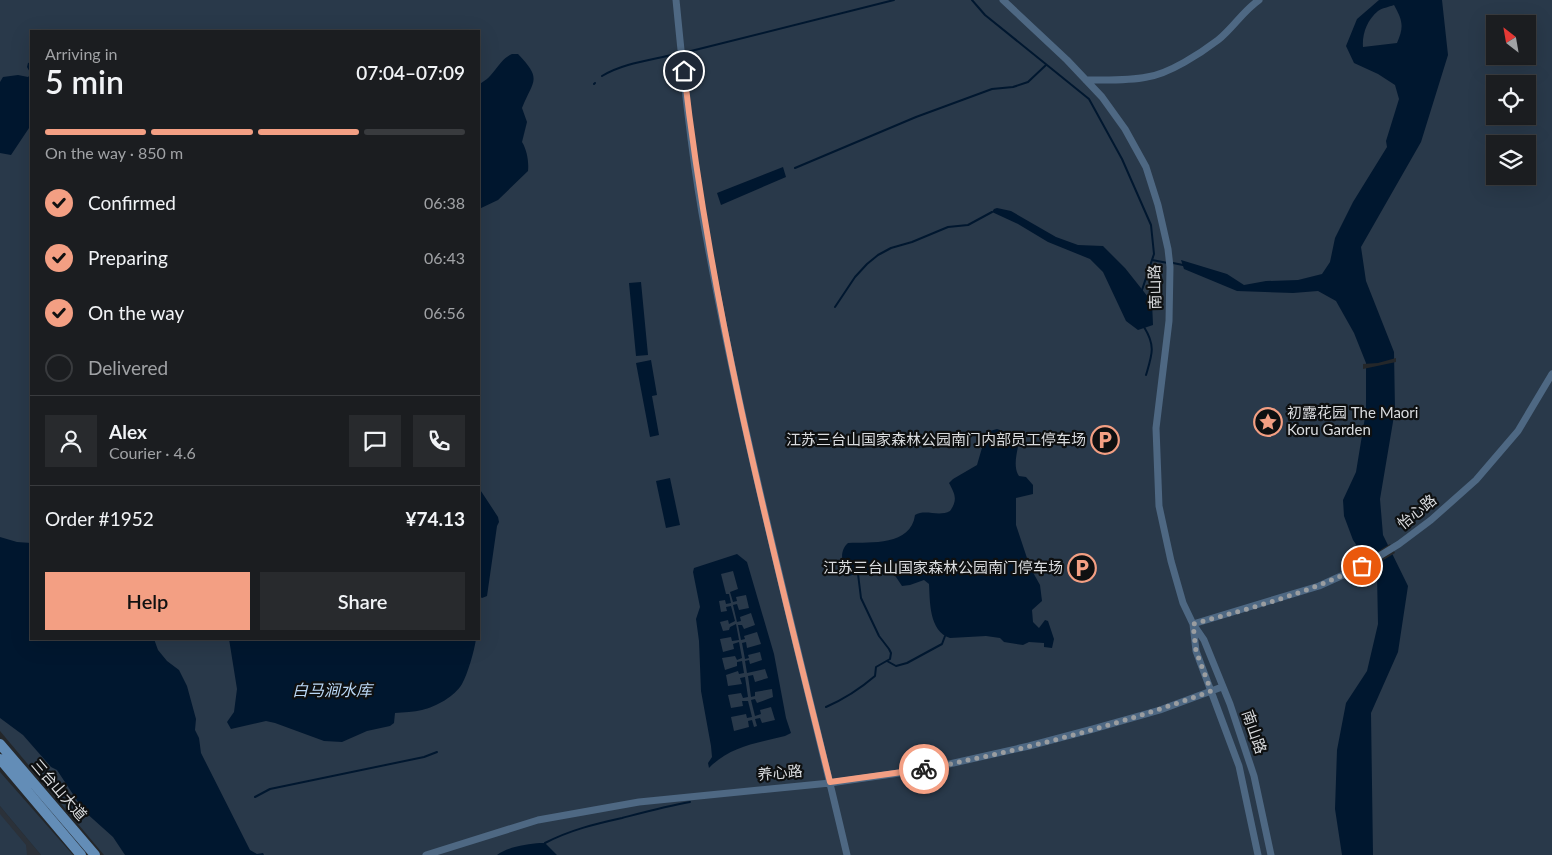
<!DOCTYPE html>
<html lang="en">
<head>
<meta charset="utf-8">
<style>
	body { margin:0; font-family:Lato,"Noto Sans SC",sans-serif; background:#282a2d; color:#f1f3f6; height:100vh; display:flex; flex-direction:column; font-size:19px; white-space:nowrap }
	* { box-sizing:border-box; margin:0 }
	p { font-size:16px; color:#a0a2a5 }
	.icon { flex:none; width:28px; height:28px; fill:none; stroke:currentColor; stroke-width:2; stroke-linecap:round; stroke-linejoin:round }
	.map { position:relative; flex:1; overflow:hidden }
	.panel { position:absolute; left:30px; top:30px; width:450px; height:610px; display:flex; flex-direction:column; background:#1b1d20; border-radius:0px; box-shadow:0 5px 20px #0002,0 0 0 1px #393b3e }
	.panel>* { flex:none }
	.needle { width:32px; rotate:329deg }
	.buttons { position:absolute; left:1486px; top:15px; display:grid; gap:10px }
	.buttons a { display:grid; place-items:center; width:50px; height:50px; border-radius:0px; background:#1b1d20; box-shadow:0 5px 20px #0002,0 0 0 1px #393b3e; font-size:25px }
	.pin { position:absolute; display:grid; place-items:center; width:42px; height:42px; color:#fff; margin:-21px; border:2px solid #fff; border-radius:50%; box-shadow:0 1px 5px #0007 }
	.courier { position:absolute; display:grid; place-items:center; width:50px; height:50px; margin:-25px; border:4px solid #f39f83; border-radius:50%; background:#fff; color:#222; box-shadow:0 1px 6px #0007 }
	.head em { font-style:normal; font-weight:600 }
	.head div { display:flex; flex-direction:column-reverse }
	.head { display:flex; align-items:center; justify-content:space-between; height:85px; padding:0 15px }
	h1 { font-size:32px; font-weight:600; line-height:38px }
	.bar { display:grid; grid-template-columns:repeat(4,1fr); gap:8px 5px; align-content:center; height:60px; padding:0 15px }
	.bar i { height:6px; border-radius:4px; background:#393b3e }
	.bar .active { background:#f39f83 }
	.bar p { grid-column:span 4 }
	.line { display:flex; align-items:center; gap:12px; padding:0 15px; border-top:1px solid #393b3e }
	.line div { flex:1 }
	.round { display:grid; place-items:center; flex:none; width:52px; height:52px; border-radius:0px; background:#282a2d }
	ol { padding:0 15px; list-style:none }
	li { display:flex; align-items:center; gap:15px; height:55px }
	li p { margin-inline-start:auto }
	li .icon { padding:5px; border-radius:50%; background:#f39f83; color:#111; stroke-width:4 }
	li:last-child { color:#a0a2a5 }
	li i { width:28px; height:28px; border:2px solid #393b3e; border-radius:50% }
	.button { display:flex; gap:10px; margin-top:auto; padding:10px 15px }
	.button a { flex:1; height:58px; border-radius:0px; background:#f39f83; color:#111; font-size:20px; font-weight:600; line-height:58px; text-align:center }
	.button a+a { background:#282a2d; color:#f1f3f6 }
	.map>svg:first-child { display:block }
	.built { fill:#2b3139 }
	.green { fill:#29394a; fill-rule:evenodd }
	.water { fill:#00172f; fill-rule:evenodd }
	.pier { fill:#24272a }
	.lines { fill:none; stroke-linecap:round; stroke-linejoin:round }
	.stream { stroke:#00172f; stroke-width:2 }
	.street { stroke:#4e6883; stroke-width:7 }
	.secondary { stroke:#638db7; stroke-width:10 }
	.done { stroke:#9a9da0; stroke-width:5; stroke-dasharray:0 9 }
	.route { stroke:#f39f83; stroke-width:6 }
	.labels { text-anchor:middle; stroke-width:4.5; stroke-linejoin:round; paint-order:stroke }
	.street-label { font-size:15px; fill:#dadcdf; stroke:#0e1011 }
	.poi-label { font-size:15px; fill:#dadcdf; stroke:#0e1011; text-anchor:end }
	.water-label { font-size:16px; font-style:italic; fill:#bbd8f6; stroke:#0e1011 }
</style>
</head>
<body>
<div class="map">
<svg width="1552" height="855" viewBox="0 0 1552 855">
	<rect width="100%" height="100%" fill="#24272a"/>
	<path class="built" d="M0 806 41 855H0Z"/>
	<path class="green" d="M0 0H1552V855H104L0 731ZM1495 24H1528V56H1495ZM31 31H479V639H31ZM1495 84H1528V116H1495ZM1495 144H1528V176H1495Z
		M0 772 73 855H41L0 806Z
		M0 814 26 845 27 855H0Z"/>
	<path class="water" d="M1379 0H1442L1448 55 1421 142 1361 247 1366 281 1394 352 1395 410 1380 499 1383 535 1408 586 1398 652 1371 713 1373 855H1342L1335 809 1337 750 1346 703 1367 671 1378 624 1377 575 1353 540 1344 516 1343 500 1356 472 1366 411V363L1354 333 1336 301 1318 291 1293 293 1237 291 1184 269 1181 260 1227 274 1244 285 1266 281 1298 280 1322 274 1330 262 1335 238 1353 202 1387 147 1386 141 1399 99 1395 85 1378 74 1354 63 1346 46 1357 19ZM1394 5C1403 21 1404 27 1397 43L1363 47C1362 34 1367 20 1378 11 1382 8 1389 7 1394 5Z
		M512 54H518C543 80 533 80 522 108L527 122 522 142C527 150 529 162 528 171L498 200 479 209V84C495 77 497 61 512 54Z
		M31 62V128H29L11 155 0 153V82L3 77 18 75 28 77 31 74 27 67 28 63Z
		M783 167 786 177 721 205 717 193Z
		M997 208 1011 211 1056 237 1078 245 1103 246 1125 268 1152 302 1153 325 1138 330 1126 321 1103 272 1090 259 1048 242 1018 224 992 212 994 209Z
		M641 282 648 355 636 356 629 283Z
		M651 360 657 395 652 396 659 435 650 437 636 363Z
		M997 429 1020 437C1018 449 1012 466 1019 476L1026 477 1033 485V494L1016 498V525L1030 567 1040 585 1042 601 1032 610 1033 622 1039 628 1045 620 1048 621 1054 639 1052 648 1044 647V643L1029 642 1023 645 1004 642 1000 638 986 636 950 638C929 631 930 602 929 584L924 580 910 585 902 586 894 574C882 574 870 575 859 574 854 574 851 576 846 576 843 564 838 552 848 543 871 542 911 546 915 515 925 509 939 517 950 511 958 500 955 494 949 483L953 479 977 465 986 434 990 431Z
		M670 478 680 525 666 528 656 481Z
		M479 488 498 517 499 522 497 526 487 596 482 598 479 596Z
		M0 537 17 542 31 543V639H154L158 650 167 661 179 670 187 686 196 719 195 730 199 738 201 753 250 850 257 854 263 853 264 855H125L113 837 84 811 57 770 51 767 23 735 0 718Z
		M737 554 747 562 774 654 786 718 791 733 785 736C757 743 730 746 709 768L708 763 712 757 711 746 701 691 699 641 696 619 700 607 693 572 694 568ZM733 571 738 589 730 592 733 602 737 601 736 597 746 595 749 608 739 610 737 604 733 605 737 622 741 621 740 617 751 613 755 625 744 629 742 625H738L741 640 745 639 744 636 757 632 761 644 747 648 746 642 742 643 745 659 749 658 748 655 760 652 762 660 750 664 749 660 745 661 747 673 765 669 768 678 755 682 753 675 748 676 751 697 755 696V692L772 689 773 697 757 703 755 699 751 700 755 716 761 714 760 710 771 707 775 720 762 723 760 718 755 719 757 726 754 727 752 720 748 721 749 727 734 731 731 717 746 714 747 718 752 717 748 701H742L743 706 731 708 728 695 741 693 743 698 748 697 745 677 740 678 742 684 728 686 726 675 738 671 739 674 744 673 742 661 737 662V666L725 670 722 658 735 656 737 660 742 658 739 642 733 644 734 649 723 652 720 639 731 637 732 641 739 640 736 624 730 627 729 630 723 631 720 622 728 620 729 624 735 621 731 606 726 607 727 611 721 612 719 601 725 600 726 604 731 603 729 594H726L721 574Z
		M229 639H476C474 652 468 673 462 684 455 696 436 707 422 710 414 712 404 712 395 713L394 723 390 726 367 731 342 742 324 741 275 723 266 721 231 729 227 722 234 712 237 689Z
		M540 843H545L557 855H497C507 847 527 844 540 843Z"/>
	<path class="pier" d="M1396 358V362L1363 369V364L1378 363Z
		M1390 544 1395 553 1370 568 1364 560Z"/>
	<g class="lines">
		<path class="stream" d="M972 0 985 15 1089 99 1122 159 1151 225 1154 254 1142 290
			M687 52 894 0
			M602 76C623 63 652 60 676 54
			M594 84 595 83
			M795 168 916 117 992 89 1013 87 1028 82 1046 65
			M1152 260 1168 263
			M1173 263 1183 265
			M835 307 855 277 867 264 878 255 891 248 912 242 948 227 968 225 992 212
			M1144 327C1156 346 1152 355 1146 375
			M887 661 896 666 907 663 942 644 945 636
			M826 707C842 700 861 688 875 676L876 667 890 659 891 653 889 649 879 636 861 598 858 574
			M255 797 270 789 424 757 437 752
			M545 843C570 830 595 824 622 818 645 812 667 806 690 802"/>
		<path class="street" d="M676 0C683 71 690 143 702 213 740 429 797 642 847 855
			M1003 0 1067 60 1102 97 1125 129 1146 167 1158 205 1168 249 1170 267 1169 321 1156 428 1159 506 1171 561 1183 603 1193 624 1319 586 1363 566 1399 544 1431 520 1476 480 1518 431 1552 374
			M1086 80C1106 80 1128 81 1147 77 1169 74 1201 53 1218 40 1233 28 1243 11 1259 0
			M426 855 538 820 639 802 830 783 927 769 1029 746 1093 729 1160 710 1222 687
			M1258 855 1239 766 1196 651 1193 624 1204 640 1230 704 1254 776 1271 855"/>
		<path class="secondary" d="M0 744 95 855
			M0 759 81 855"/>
	</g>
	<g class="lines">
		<path class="done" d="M924 769C945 766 966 760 988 756 1064 739 1139 718 1211 691L1196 651 1193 624C1251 608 1309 593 1362 566"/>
		<path class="route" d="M684 71C711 312 772 547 830 782L924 769"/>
	</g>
	<defs>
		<symbol id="sight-ring" viewBox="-11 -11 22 22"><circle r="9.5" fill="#0e1011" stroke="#f39f83" stroke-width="1.5"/><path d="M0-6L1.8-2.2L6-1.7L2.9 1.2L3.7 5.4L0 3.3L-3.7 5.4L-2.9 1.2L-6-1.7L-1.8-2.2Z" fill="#f39f83"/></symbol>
		<symbol id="parking-ring" viewBox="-11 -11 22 22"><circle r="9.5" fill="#0e1011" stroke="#f39f83" stroke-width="1.5"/><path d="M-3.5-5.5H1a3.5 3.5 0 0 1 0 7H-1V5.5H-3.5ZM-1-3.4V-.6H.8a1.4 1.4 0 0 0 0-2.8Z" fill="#f39f83"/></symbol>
	</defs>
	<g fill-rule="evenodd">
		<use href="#sight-ring" x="1252" y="406" width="32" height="32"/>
		<use href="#parking-ring" x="1089" y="424" width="32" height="32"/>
		<use href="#parking-ring" x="1066" y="552" width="32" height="32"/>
	</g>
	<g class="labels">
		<g class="street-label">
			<text transform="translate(1155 287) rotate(-91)" y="5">南山路</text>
			<text transform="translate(1417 512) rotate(-39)" y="5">怡心路</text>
			<text transform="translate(1254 732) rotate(71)" y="5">南山路</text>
			<text transform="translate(780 773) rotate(-5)" y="5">养心路</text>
			<text transform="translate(59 790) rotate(49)" y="5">三台山大道</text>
		</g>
		<g class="poi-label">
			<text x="1287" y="418" text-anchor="start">初露花园 The Maori<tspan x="1287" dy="17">Koru Garden</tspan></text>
			<text x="1086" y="445">江苏三台山国家森林公园南门内部员工停车场</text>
			<text x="1063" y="573">江苏三台山国家森林公园南门停车场</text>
		</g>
		<g class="water-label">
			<text x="332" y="696">白马涧水库</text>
		</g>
	</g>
</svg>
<div class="buttons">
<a><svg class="needle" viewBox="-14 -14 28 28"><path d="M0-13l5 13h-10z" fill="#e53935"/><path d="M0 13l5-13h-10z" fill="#a0a2a5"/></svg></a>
<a><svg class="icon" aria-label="locate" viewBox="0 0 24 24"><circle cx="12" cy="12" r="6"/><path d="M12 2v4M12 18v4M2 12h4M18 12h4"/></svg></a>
<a><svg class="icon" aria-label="layers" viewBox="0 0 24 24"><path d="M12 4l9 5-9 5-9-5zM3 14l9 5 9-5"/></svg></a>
</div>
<div class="pin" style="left:1362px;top:566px;background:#ea580c"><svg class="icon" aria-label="bag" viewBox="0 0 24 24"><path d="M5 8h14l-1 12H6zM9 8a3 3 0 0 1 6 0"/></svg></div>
<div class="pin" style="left:684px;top:71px;background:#1f2937"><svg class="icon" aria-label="home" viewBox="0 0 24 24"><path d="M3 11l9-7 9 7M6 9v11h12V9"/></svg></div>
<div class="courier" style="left:924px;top:769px"><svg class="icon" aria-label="bike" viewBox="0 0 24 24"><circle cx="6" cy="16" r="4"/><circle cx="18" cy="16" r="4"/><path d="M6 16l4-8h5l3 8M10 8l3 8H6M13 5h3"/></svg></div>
<section class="panel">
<div class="head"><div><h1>5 min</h1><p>Arriving in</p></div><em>07:04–07:09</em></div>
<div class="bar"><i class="active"></i><i class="active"></i><i class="active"></i><i></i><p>On the way · 850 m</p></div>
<ol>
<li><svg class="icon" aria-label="check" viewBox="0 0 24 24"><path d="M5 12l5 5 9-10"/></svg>Confirmed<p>06:38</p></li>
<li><svg class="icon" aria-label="check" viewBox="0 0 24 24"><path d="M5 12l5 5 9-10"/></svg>Preparing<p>06:43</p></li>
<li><svg class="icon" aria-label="check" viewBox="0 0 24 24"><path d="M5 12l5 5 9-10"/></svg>On the way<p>06:56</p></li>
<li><i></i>Delivered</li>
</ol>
<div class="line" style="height:90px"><a class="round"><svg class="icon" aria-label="person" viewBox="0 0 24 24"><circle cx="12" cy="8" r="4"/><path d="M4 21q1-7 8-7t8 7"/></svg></a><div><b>Alex</b><p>Courier · 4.6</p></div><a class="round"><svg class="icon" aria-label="chat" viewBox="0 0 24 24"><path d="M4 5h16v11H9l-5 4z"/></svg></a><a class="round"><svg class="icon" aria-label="phone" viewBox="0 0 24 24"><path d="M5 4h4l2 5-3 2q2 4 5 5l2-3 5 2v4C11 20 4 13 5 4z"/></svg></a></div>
<div class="line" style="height:65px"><div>Order #1952</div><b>¥74.13</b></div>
<div class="button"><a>Help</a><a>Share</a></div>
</section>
</div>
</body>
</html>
